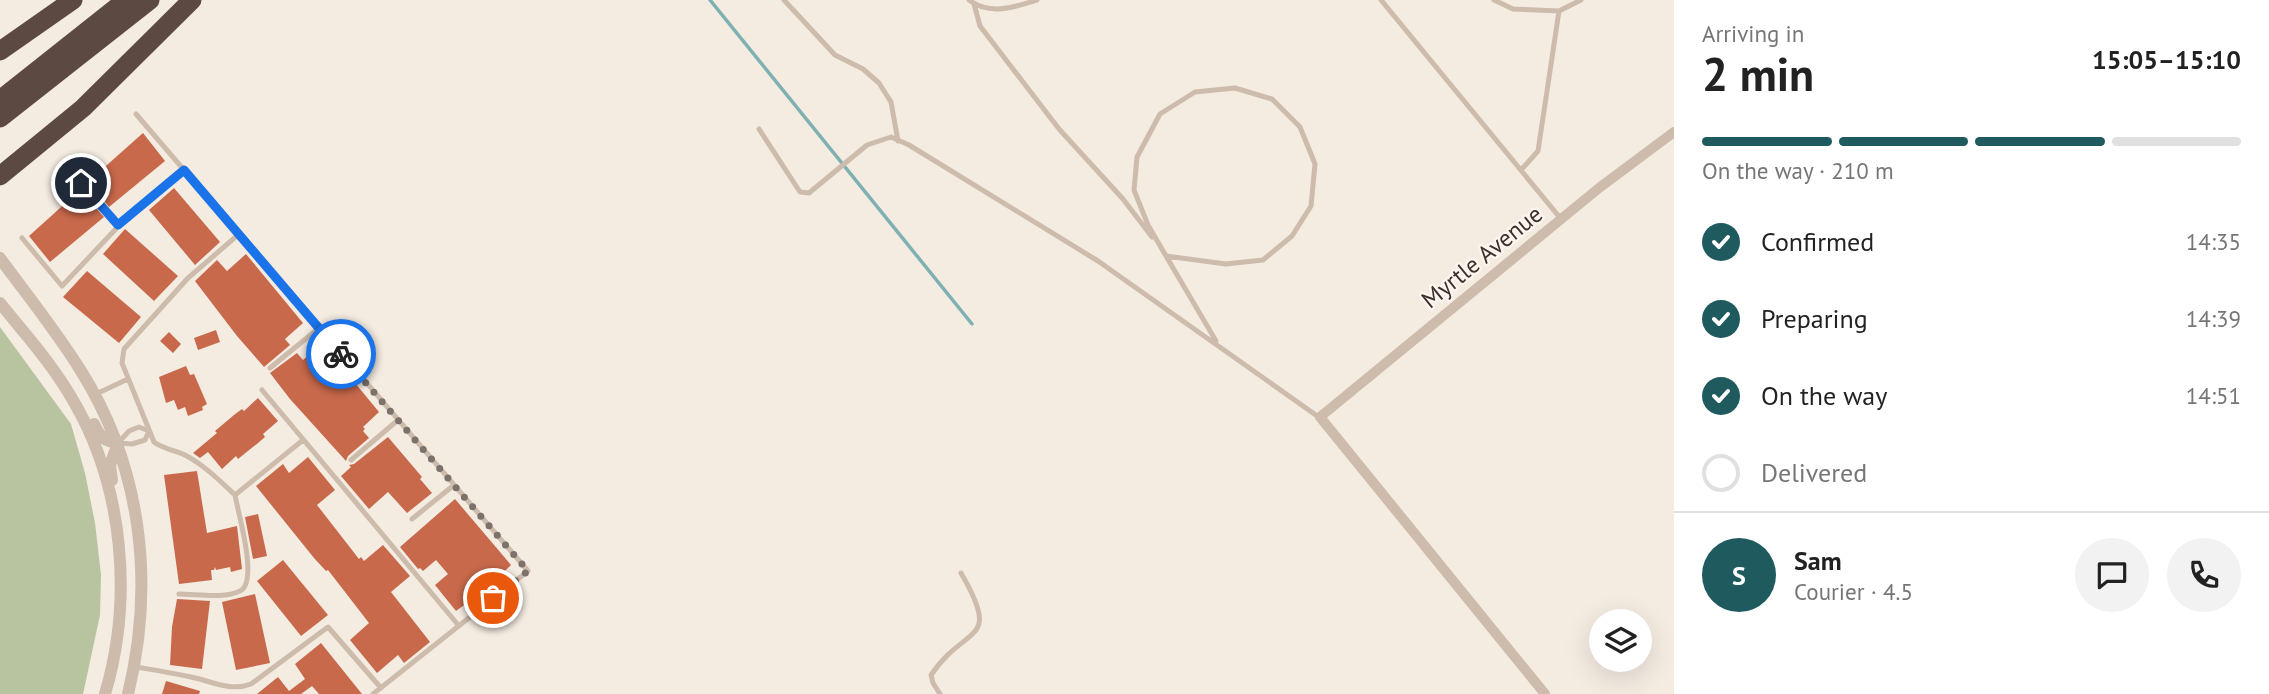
<!DOCTYPE html>
<html lang="en">
<head>
<meta charset="utf-8">
<style>
	body { margin:0; font-family:"PT Sans",sans-serif; background:#f2f2f2; color:#222; height:100vh; display:flex; flex-direction:column; font-size:26px; white-space:nowrap }
	* { box-sizing:border-box; margin:0 }
	p { font-size:23px; color:#767676 }
	.icon { flex:none; width:38px; height:38px; fill:none; stroke:currentColor; stroke-width:2; stroke-linecap:round; stroke-linejoin:round }
	.map { position:relative; flex:1; overflow:hidden }
	.details { display:flex; flex-direction:column; background:#fff; width:595px }
	.details>* { flex:none }
	.fabs { position:absolute; left:1589px; top:609px; display:grid; gap:14px }
	.fabs a { display:grid; place-items:center; width:63px; height:63px; border-radius:50%; background:#fff; box-shadow:0 7px 28px #0002; font-size:35px }
	.pin { position:absolute; display:grid; place-items:center; width:60px; height:60px; color:#fff; margin:-30px; border:4px solid #fff; border-radius:50%; box-shadow:0 2px 7px #0007 }
	.courier { position:absolute; display:grid; place-items:center; width:70px; height:70px; margin:-35px; border:5px solid #1a73e8; border-radius:50%; background:#fff; color:#222; box-shadow:0 2px 9px #0007 }
	.headline em { font-style:normal; font-weight:800 }
	.headline div { display:flex; flex-direction:column-reverse }
	.headline { display:flex; align-items:center; justify-content:space-between; height:119px; padding:0 28px }
	h1 { font-size:46px; font-weight:800; line-height:52px }
	.bar { display:grid; grid-template-columns:repeat(4,1fr); gap:10px 7px; align-content:center; height:84px; padding:0 28px }
	.bar i { height:9px; border-radius:5px; background:#e0e0e0 }
	.bar .selected { background:#1f5a5e }
	.bar p { grid-column:span 4 }
	.line { display:flex; align-items:center; gap:18px; padding:0 28px; border-top:2px solid #e0e0e0 }
	.line div { flex:1 }
	.round { display:grid; place-items:center; flex:none; width:74px; height:74px; border-radius:37px; background:#f2f2f2 }
	ol { padding:0 28px; list-style:none }
	li { display:flex; align-items:center; gap:21px; height:77px }
	li p { margin-inline-start:auto }
	li .icon { padding:7px; border-radius:50%; background:#1f5a5e; color:#fff; stroke-width:4 }
	li:last-child { color:#767676 }
	li i { width:38px; height:38px; border:4px solid #e0e0e0; border-radius:50% }
	main { display:flex; flex:1; min-height:0 }
	.map>svg:first-child { display:block }
	.green { fill:#b8c4a0 }
	.lines { fill:none; stroke-linecap:round; stroke-linejoin:round }
	.stream { stroke:#7fb0b2; stroke-width:3.5 }
	.building { fill:#c8694b }
	.service { stroke:#cdbbac; stroke-width:5 }
	.minor { stroke:#cdbbac; stroke-width:10 }
	.tertiary { stroke:#cdbbac; stroke-width:12 }
	.motorway { stroke:#5c4a42; stroke-width:19 }
	.done { stroke:#7c716b; stroke-width:7; stroke-dasharray:0 12.6 }
	.route { stroke:#1a73e8; stroke-width:9 }
	.labels { text-anchor:middle; stroke-width:5; stroke-linejoin:round; paint-order:stroke }
	.street-label { font-size:24px; fill:#3b302b; stroke:#fbf5ee }
</style>
</head>
<body>
<main>
<div class="map">
<svg width="1674" height="694" viewBox="0 0 1674 694">
	<rect width="100%" height="100%" fill="#f4ebe1"/>
	<path class="green" d="M0 327 71 424 85 473 95 523 101 575 100 615 83 694H0Z"/>
	<g class="lines">
		<path class="stream" d="M710 0 972 324"/>
	</g>
	<path class="building" d="M143 133 165 161 109 207 89 181Z
		M174 188 220 242 195 265 149 210Z
		M80 190 104 217 50 262 29 236Z
		M125 229 178 276 154 301 103 254Z
		M246 254 303 323 285 339 290 345 264 367 237 336 195 281 217 260 227 271Z
		M87 271 141 317 119 343 63 297Z
		M216 330 220 342 198 350 194 338Z
		M169 332 181 344 173 353 160 341Z
		M322 343 379 412 363 427 365 429 363 431 369 438 348 456 346 461 290 399 270 373 297 353 303 360Z
		M186 366 190 375 194 374 207 404 202 407 203 410 188 416 185 407 178 410 174 400 166 403 159 377Z
		M258 398 278 421 263 434 265 437 258 443 238 459 236 456 222 469 208 452 200 458 193 453 217 433 215 431 234 415 242 409 244 411Z
		M388 437 422 477 420 479 432 493 407 513 388 492 369 509 341 476 351 467 349 465 354 464Z
		M308 457 335 490 317 505 359 559 361 557 364 561 383 545 410 576 391 592 430 642 404 663 398 655 377 673 350 640 369 623 328 570 326 571 314 558 256 486 283 464 289 473Z
		M197 471 207 533 237 526 242 569 231 572 230 567 216 570 215 567 214 570H211L212 580 179 584 164 475Z
		M455 499 511 565 486 589 456 611 435 585 448 574 436 560 423 571 420 568 418 569 400 547Z
		M258 514 267 556 253 559 245 517Z
		M283 560 328 615 301 636 257 581Z
		M255 594 270 663 236 670 222 602Z
		M177 599 210 601 202 669 170 665 172 627Z
		M321 643 362 694H319L312 686 301 694H257L278 677 289 691 305 679 295 664Z
		M166 681 200 691 199 694H162Z"/>
	<g class="lines">
		<path class="service" d="M784 0 835 55 863 69 879 83 891 102 898 141
			M969 0C990 16 1015 7 1037 0
			M1381 0 1561 219
			M1494 0 1513 9 1559 11 1581 0
			M974 4 980 26 1059 129 1123 199 1152 237
			M1235 88 1272 99 1300 127 1315 164 1311 206 1292 236 1263 260 1226 264 1166 256 1148 225 1134 190 1137 157 1160 114 1195 92Z
			M136 114 528 571 373 694
			M759 129 800 192 809 193 867 145 891 137 909 145 1098 261 1320 418
			M1521 170 1538 151 1559 11
			M81 183 118 225
			M22 238 62 286 128 216 184 170
			M1166 256 1216 341
			M270 368 319 328
			M262 390 459 626
			M96 394 128 379
			M139 427 149 431 145 440 132 444 118 443 129 431Z
			M351 460 398 420
			M235 495C219 480 204 465 185 455 175 450 163 449 154 442L122 363 124 349 188 278 239 234
			M412 519 454 485
			M179 594C197 594 224 599 240 591 259 582 238 513 235 495L303 440
			M136 667C154 670 173 673 191 677 211 681 231 692 251 684L328 627 381 688
			M940 694 933 683 931 675C965 624 1003 645 961 573"/>
		<path class="minor" d="M1545 694 1320 417 1599 188 1674 132"/>
		<path class="tertiary" d="M0 258C27 295 57 332 81 371 142 468 155 584 128 694
			M0 303C26 335 54 366 74 402 124 488 133 600 105 694
			M94 424C100 437 104 441 118 443L110 465 112 480"/>
		<path class="motorway" d="M0 51 73 0
			M0 100 126 0
			M0 118 150 0
			M0 176 83 108 192 0"/>
	</g>
	<g class="lines">
		<path class="done" d="M341 354 528 571 493 598"/>
		<path class="route" d="M81 183 118 225 184 170 341 354"/>
	</g>
	<g class="labels">
		<g class="street-label">
			<text transform="translate(1482 257) rotate(-39)" y="8">Myrtle Avenue</text>
		</g>
	</g>
</svg>
<div class="fabs">
<a><svg class="icon" aria-label="layers" viewBox="0 0 24 24"><path d="M12 4l9 5-9 5-9-5zM3 14l9 5 9-5"/></svg></a>
</div>
<div class="pin" style="left:493px;top:598px;background:#ea580c"><svg class="icon" aria-label="bag" viewBox="0 0 24 24"><path d="M5 8h14l-1 12H6zM9 8a3 3 0 0 1 6 0"/></svg></div>
<div class="pin" style="left:81px;top:183px;background:#1f2937"><svg class="icon" aria-label="home" viewBox="0 0 24 24"><path d="M3 11l9-7 9 7M6 9v11h12V9"/></svg></div>
<div class="courier" style="left:341px;top:354px"><svg class="icon" aria-label="bike" viewBox="0 0 24 24"><circle cx="6" cy="16" r="4"/><circle cx="18" cy="16" r="4"/><path d="M6 16l4-8h5l3 8M10 8l3 8H6M13 5h3"/></svg></div>
</div>
<section class="details">
<div class="headline"><div><h1>2 min</h1><p>Arriving in</p></div><em>15:05–15:10</em></div>
<div class="bar"><i class="selected"></i><i class="selected"></i><i class="selected"></i><i></i><p>On the way · 210 m</p></div>
<ol>
<li><svg class="icon" aria-label="check" viewBox="0 0 24 24"><path d="M5 12l5 5 9-10"/></svg>Confirmed<p>14:35</p></li>
<li><svg class="icon" aria-label="check" viewBox="0 0 24 24"><path d="M5 12l5 5 9-10"/></svg>Preparing<p>14:39</p></li>
<li><svg class="icon" aria-label="check" viewBox="0 0 24 24"><path d="M5 12l5 5 9-10"/></svg>On the way<p>14:51</p></li>
<li><i></i>Delivered</li>
</ol>
<div class="line" style="height:126px"><b class="round" style="background:#1f5a5e;color:#fff">S</b><div><b>Sam</b><p>Courier · 4.5</p></div><a class="round"><svg class="icon" aria-label="chat" viewBox="0 0 24 24"><path d="M4 5h16v11H9l-5 4z"/></svg></a><a class="round"><svg class="icon" aria-label="phone" viewBox="0 0 24 24"><path d="M5 4h4l2 5-3 2q2 4 5 5l2-3 5 2v4C11 20 4 13 5 4z"/></svg></a></div>
</section>
</main>
</body>
</html>
